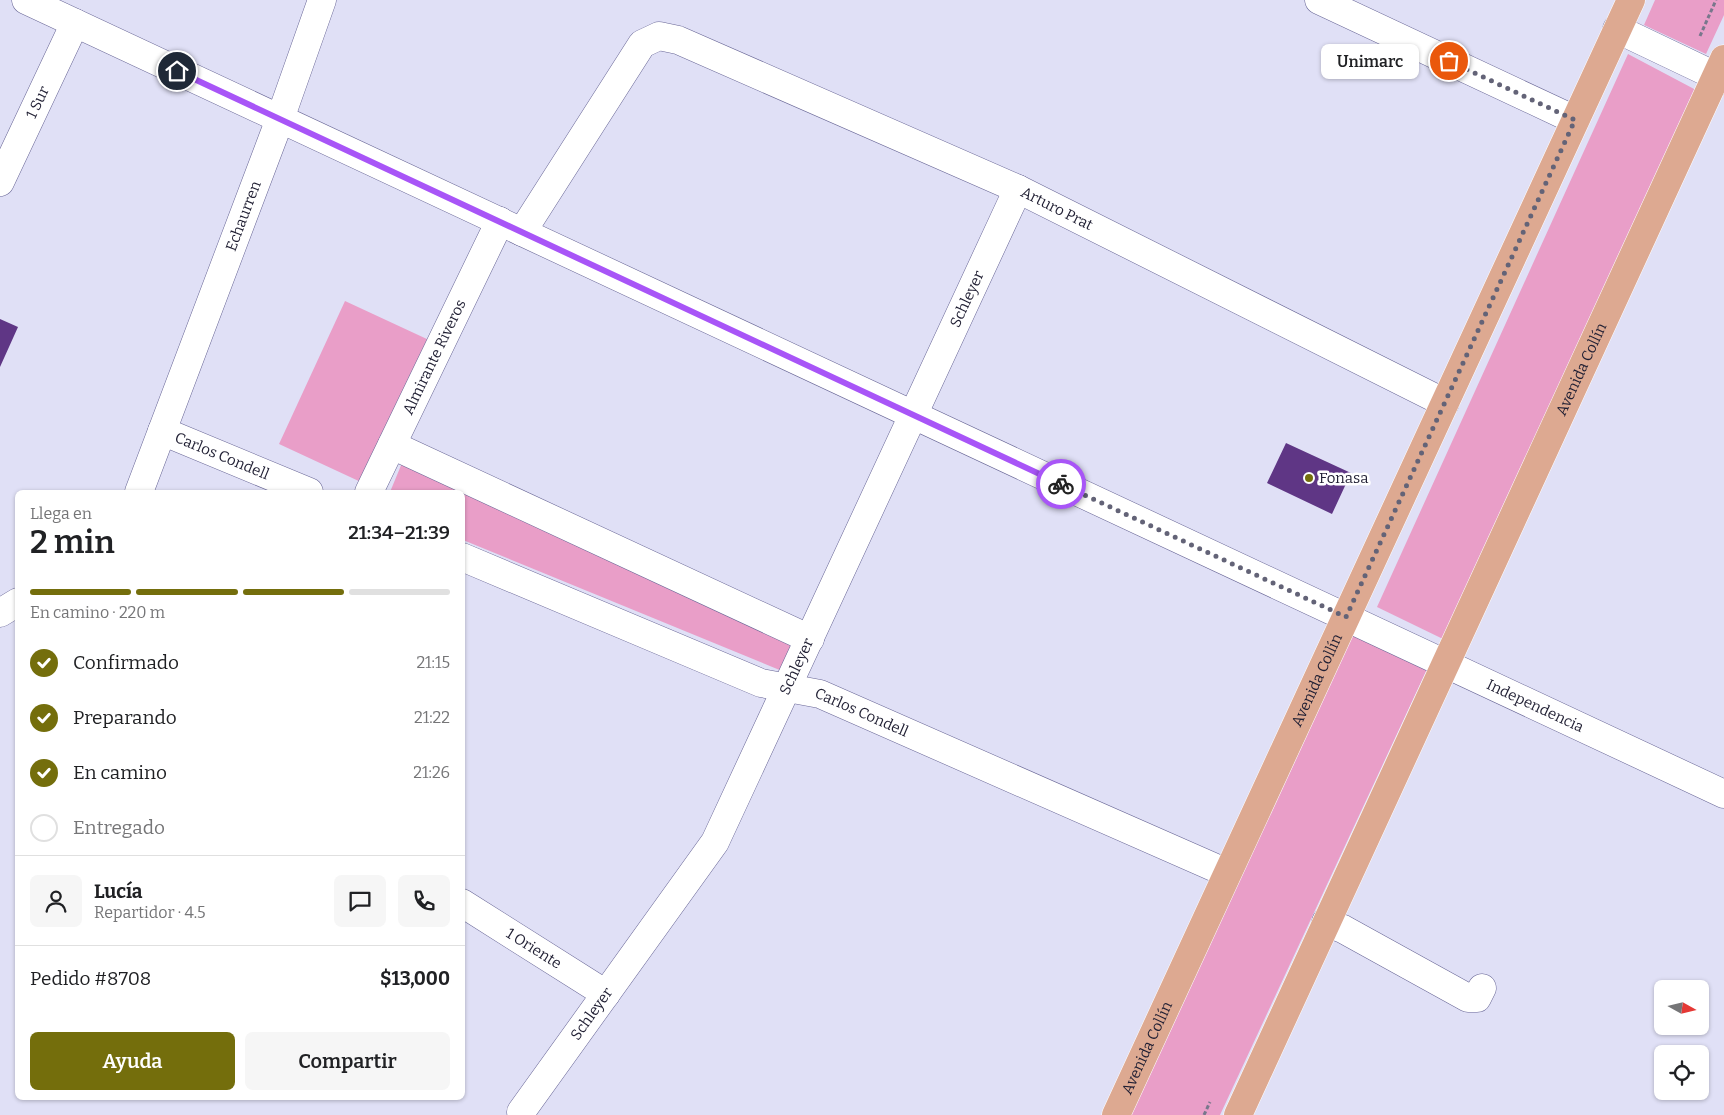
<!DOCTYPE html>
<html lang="es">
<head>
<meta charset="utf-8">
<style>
	body { margin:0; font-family:Bitter,serif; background:#f6f6f6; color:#202124; height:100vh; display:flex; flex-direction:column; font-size:19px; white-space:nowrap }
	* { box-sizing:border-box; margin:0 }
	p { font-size:16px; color:#757577 }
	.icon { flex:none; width:28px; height:28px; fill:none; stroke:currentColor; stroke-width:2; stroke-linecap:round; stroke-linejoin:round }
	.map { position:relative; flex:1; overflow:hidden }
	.drawer { position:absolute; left:15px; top:490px; width:450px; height:610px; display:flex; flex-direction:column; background:#fff; border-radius:8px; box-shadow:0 1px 4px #0004 }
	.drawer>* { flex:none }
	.needle { width:32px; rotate:98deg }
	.tools { position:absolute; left:1654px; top:980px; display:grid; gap:10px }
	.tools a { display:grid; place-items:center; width:55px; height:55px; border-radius:8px; background:#fff; box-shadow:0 1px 4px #0004; font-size:25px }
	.pin { position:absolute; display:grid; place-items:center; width:42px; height:42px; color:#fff; margin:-21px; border:2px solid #fff; border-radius:50%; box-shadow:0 1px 5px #0007 }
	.courier { position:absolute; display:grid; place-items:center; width:50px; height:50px; margin:-25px; border:4px solid #a855f7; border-radius:50%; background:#fff; color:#222; box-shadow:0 1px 6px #0007 }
	.bubble { position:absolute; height:35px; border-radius:8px; background:#fff; box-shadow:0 1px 4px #0004; font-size:16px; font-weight:600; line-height:35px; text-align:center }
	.summary em { font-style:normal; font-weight:600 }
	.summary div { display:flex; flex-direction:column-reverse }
	.summary { display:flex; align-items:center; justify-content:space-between; height:85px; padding:0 15px }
	h1 { font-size:32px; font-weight:600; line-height:38px }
	.bar { display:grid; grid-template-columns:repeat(4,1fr); gap:8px 5px; align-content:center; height:60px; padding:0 15px }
	.bar i { height:6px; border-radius:4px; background:#e0e0e0 }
	.bar .selected { background:#746e0c }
	.bar p { grid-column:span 4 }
	.line { display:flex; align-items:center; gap:12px; padding:0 15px; border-top:1px solid #e0e0e0 }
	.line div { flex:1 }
	.round { display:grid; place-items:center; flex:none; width:52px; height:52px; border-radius:8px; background:#f6f6f6 }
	ol { padding:0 15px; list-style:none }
	li { display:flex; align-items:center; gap:15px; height:55px }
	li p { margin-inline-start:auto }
	li .icon { padding:5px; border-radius:50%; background:#746e0c; color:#fff; stroke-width:4 }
	li:last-child { color:#757577 }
	li i { width:28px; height:28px; border:2px solid #e0e0e0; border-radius:50% }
	.cta { display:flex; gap:10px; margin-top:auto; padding:10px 15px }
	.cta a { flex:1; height:58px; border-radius:8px; background:#746e0c; color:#fff; font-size:20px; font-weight:600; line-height:58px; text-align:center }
	.cta a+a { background:#f6f6f6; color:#202124 }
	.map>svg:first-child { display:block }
	.green { fill:#e99ec8 }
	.building { fill:#5f3685 }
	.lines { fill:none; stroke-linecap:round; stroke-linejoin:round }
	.minor-casing { stroke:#686696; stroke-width:29 }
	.major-casing { stroke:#fff; stroke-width:29 }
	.path { stroke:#78778c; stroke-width:3; stroke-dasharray:4 2.5; stroke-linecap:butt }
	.minor { stroke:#fff; stroke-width:28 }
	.major { stroke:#dda991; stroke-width:28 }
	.done { stroke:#636377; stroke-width:5; stroke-dasharray:0 9 }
	.route { stroke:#a855f7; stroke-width:6 }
	.poi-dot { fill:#746e0c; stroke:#fff; stroke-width:2 }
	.labels { text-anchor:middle; stroke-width:5; stroke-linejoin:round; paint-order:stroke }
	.street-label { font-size:15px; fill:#201f33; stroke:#fff }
	.poi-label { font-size:15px; fill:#201f33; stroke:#fff; text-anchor:start }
</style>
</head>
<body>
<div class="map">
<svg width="1724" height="1115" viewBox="0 0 1724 1115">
	<rect width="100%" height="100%" fill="#e0e0f6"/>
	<path class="green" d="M1655 0H1724V15L1706 54 1644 25Z
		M1628 54 1696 90 1443 639 1377 607Z
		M345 301 429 340 363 483 279 444Z
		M402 463 797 638 782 671 463 540 462 492H390Z
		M1352 631 1428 667 1220 1115H1128Z"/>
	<path class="building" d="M0 319 18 327 0 367Z
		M1286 443 1351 473 1332 514 1267 483Z"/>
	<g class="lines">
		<defs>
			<g id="minor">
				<path id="s1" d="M26 0 1724 794"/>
				<path d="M1319 0 1575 120"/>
				<path d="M1617 29 1724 80"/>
				<path id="s2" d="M0 182 75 23"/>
				<path id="s3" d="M522 232 642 44 659 36 678 40 1018 189 1445 403"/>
				<path id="s4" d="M162 431 309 492"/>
				<path d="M392 445 810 639"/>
				<path id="s5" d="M139 492 280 119 322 0"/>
				<path id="s6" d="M369 492 500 221"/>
				<path id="s7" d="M462 557 761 683 820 694 1227 873"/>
				<path d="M0 613 18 602"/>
				<path id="s8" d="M462 903 606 994"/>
				<path d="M1326 922 1343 929 1468 998H1477L1482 988"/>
				<path id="s9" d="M521 1112 715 842 1018 189"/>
			</g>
			<g id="major">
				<path id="s10" d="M1116 1115 1631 0"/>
				<path id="s11" d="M1238 1115 1724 59"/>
			</g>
		</defs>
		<use href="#minor" class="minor-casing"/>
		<use href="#major" class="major-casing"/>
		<path class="path" d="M1700 36 1716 0
			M1204 1115 1210 1102"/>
		<use href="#minor" class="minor"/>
		<use href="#major" class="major"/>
	</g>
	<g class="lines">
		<path class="done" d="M1061 484 1346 617 1575 120 1449 61"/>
		<path class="route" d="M177 71 1061 484"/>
	</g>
	<circle class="poi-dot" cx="1309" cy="478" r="5"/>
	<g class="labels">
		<g class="street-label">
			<text dy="5" stroke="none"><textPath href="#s2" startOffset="88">1 Sur</textPath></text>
			<text dy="5" stroke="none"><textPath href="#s3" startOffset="676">Arturo Prat</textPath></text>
			<text dy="5" stroke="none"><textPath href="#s5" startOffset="295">Echaurren</textPath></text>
			<text dy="5" stroke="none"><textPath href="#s9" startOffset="931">Schleyer</textPath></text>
			<text dy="5" stroke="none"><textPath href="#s6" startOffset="150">Almirante Riveros</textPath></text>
			<text dy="5" stroke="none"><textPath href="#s11" startOffset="821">Avenida Collín</textPath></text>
			<text dy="5" stroke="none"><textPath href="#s4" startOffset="65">Carlos Condell</textPath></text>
			<text dy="5" stroke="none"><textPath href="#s9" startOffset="526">Schleyer</textPath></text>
			<text dy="5" stroke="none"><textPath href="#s10" startOffset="479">Avenida Collín</textPath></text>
			<text dy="5" stroke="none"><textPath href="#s1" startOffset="1666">Independencia</textPath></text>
			<text dy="5" stroke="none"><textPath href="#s7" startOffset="430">Carlos Condell</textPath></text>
			<text dy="5" stroke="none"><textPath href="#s8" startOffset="85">1 Oriente</textPath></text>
			<text dy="5" stroke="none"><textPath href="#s9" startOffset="121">Schleyer</textPath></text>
			<text dy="5" stroke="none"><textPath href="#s10" startOffset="74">Avenida Collín</textPath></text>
		</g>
		<g class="poi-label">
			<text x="1319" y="483">Fonasa</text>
		</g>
	</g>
</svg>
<div class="tools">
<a><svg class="needle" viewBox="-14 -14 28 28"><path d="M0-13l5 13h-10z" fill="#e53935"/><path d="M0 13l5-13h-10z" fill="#757577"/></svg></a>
<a><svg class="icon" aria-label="locate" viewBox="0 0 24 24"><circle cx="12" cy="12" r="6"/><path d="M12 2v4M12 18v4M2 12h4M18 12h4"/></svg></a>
</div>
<div class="pin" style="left:1449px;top:61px;background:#ea580c"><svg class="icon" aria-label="bag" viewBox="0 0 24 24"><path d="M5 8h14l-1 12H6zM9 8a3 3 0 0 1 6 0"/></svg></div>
<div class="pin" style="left:177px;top:71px;background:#1f2937"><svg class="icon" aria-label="home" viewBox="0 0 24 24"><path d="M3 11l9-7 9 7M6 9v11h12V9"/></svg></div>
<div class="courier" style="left:1061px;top:484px"><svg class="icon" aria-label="bike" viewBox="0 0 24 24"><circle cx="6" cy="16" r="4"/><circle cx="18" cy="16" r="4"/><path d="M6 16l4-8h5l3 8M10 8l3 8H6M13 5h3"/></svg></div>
<div class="bubble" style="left:1321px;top:44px;width:98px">Unimarc</div>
<section class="drawer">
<div class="summary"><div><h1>2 min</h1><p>Llega en</p></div><em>21:34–21:39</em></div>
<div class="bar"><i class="selected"></i><i class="selected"></i><i class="selected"></i><i></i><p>En camino · 220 m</p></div>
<ol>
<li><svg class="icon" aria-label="check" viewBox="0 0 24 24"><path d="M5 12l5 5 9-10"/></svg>Confirmado<p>21:15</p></li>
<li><svg class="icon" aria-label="check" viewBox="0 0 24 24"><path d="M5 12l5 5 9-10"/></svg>Preparando<p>21:22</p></li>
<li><svg class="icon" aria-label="check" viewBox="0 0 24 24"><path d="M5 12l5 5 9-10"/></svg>En camino<p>21:26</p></li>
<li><i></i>Entregado</li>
</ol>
<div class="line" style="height:90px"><a class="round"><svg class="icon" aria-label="person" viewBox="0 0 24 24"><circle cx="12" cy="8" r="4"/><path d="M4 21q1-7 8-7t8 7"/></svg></a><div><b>Lucía</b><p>Repartidor · 4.5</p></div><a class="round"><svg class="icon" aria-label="chat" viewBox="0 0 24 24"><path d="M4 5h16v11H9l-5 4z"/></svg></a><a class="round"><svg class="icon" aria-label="phone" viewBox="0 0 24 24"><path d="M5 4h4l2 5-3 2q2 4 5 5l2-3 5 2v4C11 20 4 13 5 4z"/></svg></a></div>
<div class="line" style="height:65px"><div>Pedido #8708</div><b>$13,000</b></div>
<div class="cta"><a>Ayuda</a><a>Compartir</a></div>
</section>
</div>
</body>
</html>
